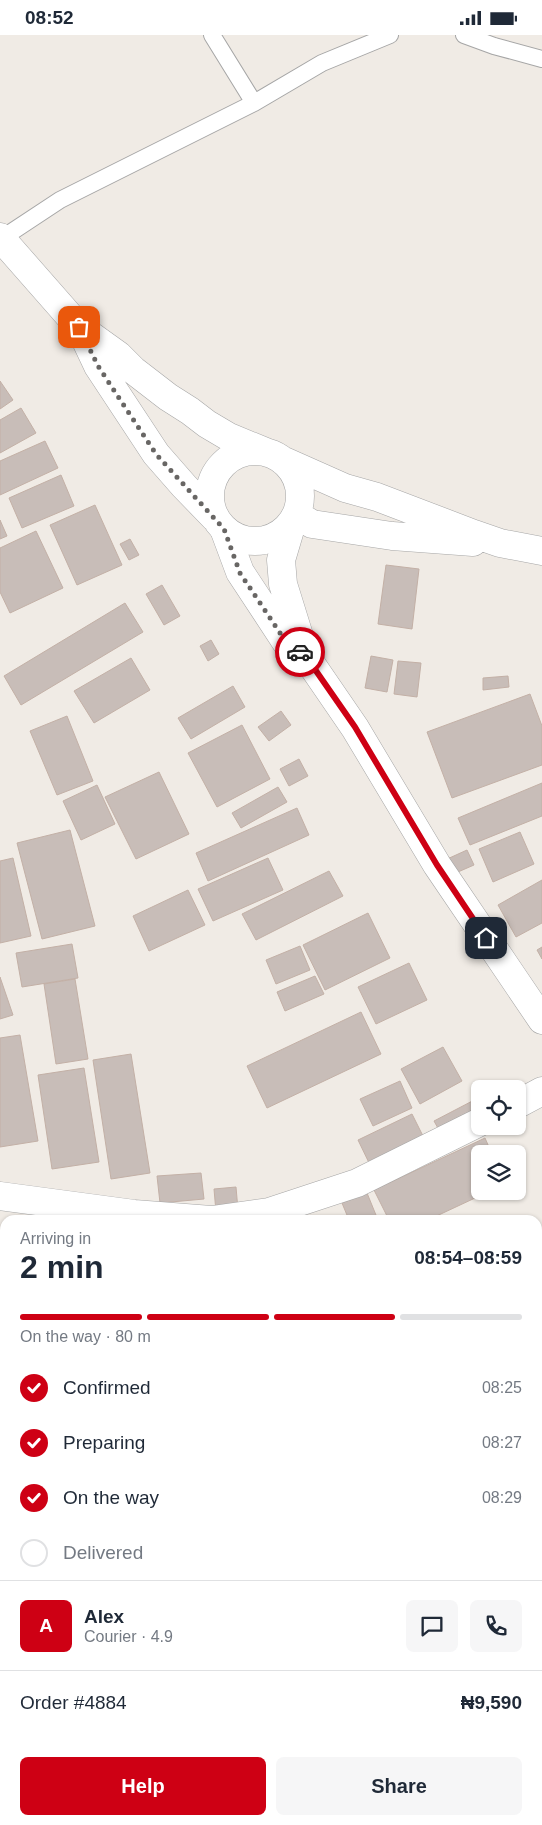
<!DOCTYPE html>
<html lang="en">
<head>
<meta charset="utf-8">
<style>
	body { margin:0; font-family:Helvetica,sans-serif; background:#f6f6f7; color:#1f2937; height:100vh; display:flex; flex-direction:column; font-size:19px; white-space:nowrap }
	* { box-sizing:border-box; margin:0 }
	p { font-size:16px; color:#747a83 }
	.icon { flex:none; width:28px; height:28px; fill:none; stroke:currentColor; stroke-width:2; stroke-linecap:round; stroke-linejoin:round }
	.map { position:relative; flex:1; overflow:hidden }
	.panel { position:absolute; left:0px; top:1180px; width:542px; height:610px; display:flex; flex-direction:column; background:#fff; border-radius:15px 15px 0 0; box-shadow:0 1px 4px #0004 }
	.panel>* { flex:none }
	.controls { position:absolute; left:471px; top:1045px; display:grid; gap:10px }
	.controls a { display:grid; place-items:center; width:55px; height:55px; border-radius:8px; background:#fff; box-shadow:0 1px 4px #0004; font-size:25px }
	.pin { position:absolute; display:grid; place-items:center; width:42px; height:42px; color:#fff; margin:-21px; border-radius:10px; box-shadow:0 2px 8px #0006 }
	.courier { position:absolute; display:grid; place-items:center; width:50px; height:50px; margin:-25px; border:4px solid #ce0014; border-radius:50%; background:#fff; color:#222; box-shadow:0 1px 6px #0007 }
	.headline em { font-style:normal; font-weight:600 }
	.headline div { display:flex; flex-direction:column-reverse }
	.headline { display:flex; align-items:center; justify-content:space-between; height:85px; padding:0 20px }
	h1 { font-size:32px; font-weight:600; line-height:38px }
	.bar { display:grid; grid-template-columns:repeat(4,1fr); gap:8px 5px; align-content:center; height:60px; padding:0 20px }
	.bar i { height:6px; border-radius:4px; background:#e0e1e3 }
	.bar .current { background:#ce0014 }
	.bar p { grid-column:span 4 }
	.line { display:flex; align-items:center; gap:12px; padding:0 20px; border-top:1px solid #e0e1e3 }
	.line div { flex:1 }
	.round { display:grid; place-items:center; flex:none; width:52px; height:52px; border-radius:8px; background:#f6f6f7 }
	ol { padding:0 20px; list-style:none }
	li { display:flex; align-items:center; gap:15px; height:55px }
	li p { margin-inline-start:auto }
	li .icon { padding:5px; border-radius:50%; background:#ce0014; color:#fff; stroke-width:4 }
	li:last-child { color:#747a83 }
	li i { width:28px; height:28px; border:2px solid #e0e1e3; border-radius:50% }
	.cta { display:flex; gap:10px; margin-top:auto; padding:10px 20px }
	.cta a { flex:1; height:58px; border-radius:8px; background:#ce0014; color:#fff; font-size:20px; font-weight:600; line-height:58px; text-align:center }
	.cta a+a { background:#f6f6f7; color:#1f2937 }
	.status { display:flex; justify-content:space-between; align-items:center; height:35px; padding:0 25px; background:#fff; direction:ltr }
	.status svg { height:14px; fill:currentColor }
	.map>svg:first-child { display:block }
	.building { fill:#c8bdb8; stroke:#c3b0a6 }
	.lines { fill:none; stroke-linecap:round; stroke-linejoin:round }
	.service-casing { stroke:#a6a6a6; stroke-width:18 }
	.minor-casing { stroke:#a6a6a6; stroke-width:29 }
	.tertiary-casing { stroke:#a6a6a6; stroke-width:29 }
	.service { stroke:#fff; stroke-width:16 }
	.minor { stroke:#fff; stroke-width:28 }
	.tertiary { stroke:#fff; stroke-width:28 }
	.done { stroke:#686664; stroke-width:5; stroke-dasharray:0 9 }
	.route { stroke:#ce0014; stroke-width:6 }
</style>
</head>
<body>
<div class="status"><b>08:52</b><svg viewBox="0 0 49 12"><path d="M0 12V9h3v3zM5 12V6h3v6zM10 12V3h3v9zM15 12V0h3v12zM26 1h20v11H26zM47 4h2v5h-2z"/></svg></div>
<div class="map">
<svg width="542" height="1790" viewBox="0 0 542 1790">
	<rect width="100%" height="100%" fill="#f0ebe5"/>
	<path class="building" d="M0 346 13 365 0 374Z
		M21 373 36 398 0 418V385Z
		M45 406 58 433 0 460V426Z
		M61 440 74 471 22 493 9 463Z
		M95 470 122 530 77 550 50 490Z
		M0 485 7 501 0 504Z
		M36 496 63 553 10 578 0 557V513Z
		M130 504 139 520 129 525 120 509Z
		M386 530 419 534 412 594 378 589Z
		M162 550 180 581 164 590 146 559Z
		M125 568 143 597 21 670 4 641Z
		M211 605 219 619 208 626 200 611Z
		M371 621 393 625 387 657 365 653Z
		M131 623 150 655 94 688 74 656Z
		M398 626 421 628 417 662 394 659Z
		M508 641 509 652 483 655V643Z
		M233 651 245 672 191 704 178 683Z
		M530 659 542 691V730L452 763 427 697Z
		M281 676 291 690 269 706 258 692Z
		M67 681 93 746 57 760 30 696Z
		M242 690 270 744 217 772 188 718Z
		M299 724 308 741 289 751 280 734Z
		M159 737 189 799 136 824 105 762Z
		M542 748V781L470 810 458 783Z
		M97 750 115 789 81 805 63 766Z
		M278 752 287 767 241 793 232 778Z
		M297 773 309 800 208 846 196 818Z
		M70 795 95 891 42 904 17 808Z
		M520 797 534 829 493 847 479 814Z
		M467 815 474 830 451 840 445 825Z
		M13 823 31 901 0 908V826Z
		M268 823 283 855 213 886 198 854Z
		M329 836 343 861 256 905 242 879Z
		M542 845V888L516 902 498 870Z
		M188 855 205 890 149 916 133 881Z
		M368 878 390 923 325 955 303 910Z
		M72 909 78 943 22 952 16 918Z
		M300 911 310 935 276 949 266 925Z
		M542 912V924L537 915Z
		M409 928 427 965 376 989 358 952Z
		M315 941 324 959 285 976 277 957Z
		M0 942 13 980 0 984Z
		M75 944 88 1024 56 1029 44 949Z
		M361 977 381 1019 267 1073 247 1031Z
		M20 1000 38 1106 0 1112V1003Z
		M443 1012 462 1046 420 1069 401 1034Z
		M131 1019 150 1138 111 1144 93 1025Z
		M84 1033 99 1127 52 1134 38 1040Z
		M400 1046 412 1073 373 1091 360 1064Z
		M480 1062V1086L444 1104 434 1086Z
		M412 1079 426 1107 372 1134 358 1105Z
		M485 1103 492 1119H480V1156H490L428 1185H389L374 1155Z
		M201 1138 204 1164 160 1168 157 1141Z
		M236 1152 238 1175 216 1177 214 1154Z
		M367 1158 378 1185H349L342 1168Z
		M538 1284 542 1293V1297L538 1299Z
		M542 1418V1458L538 1460V1420Z
		M5 1436V1466L0 1465Z
		M0 1478 5 1479V1573H0Z
		M0 1695H5V1746H0Z"/>
	<g class="lines">
		<defs>
			<path id="service" d="M212 0 254 68
				M464 0 494 11 542 24
				M1 204 60 165 254 68 322 28 390 0"/>
			<path id="minor" d="M292 488 281 525 283 549 305 620 355 693 437 830 542 985
				M224 494 240 537 286 607 302 618
				M518 1069 542 1056
				M0 1161 134 1179 211 1185
				M212 1185 269 1177 357 1148 480 1087
				M0 1777H5
				M86 1785 137 1790"/>
			<path id="tertiary" d="M0 202 79 292 118 320 133 335 168 362 190 376 207 389 229 402 268 418
				M81 295 98 331 156 419 184 451 215 483
				M210 461a45 45 0 1 1 90 0a45 45 0 1 1-90 0Z
				M282 425 345 453 377 462 474 499 500 508 542 516
				M297 480 312 489 392 501 473 507"/>
		</defs>
		<use href="#service" class="service-casing"/>
		<use href="#minor" class="minor-casing"/>
		<use href="#tertiary" class="tertiary-casing"/>
		<use href="#service" class="service"/>
		<use href="#minor" class="minor"/>
		<use href="#tertiary" class="tertiary"/>
	</g>
	<g class="lines">
		<path class="done" d="M79 292 98 331 156 419 224 494 240 538 286 607 300 617"/>
		<path class="route" d="M300 617 305 620 355 692 437 830 486 903"/>
	</g>
</svg>
<div class="controls">
<a><svg class="icon" aria-label="locate" viewBox="0 0 24 24"><circle cx="12" cy="12" r="6"/><path d="M12 2v4M12 18v4M2 12h4M18 12h4"/></svg></a>
<a><svg class="icon" aria-label="layers" viewBox="0 0 24 24"><path d="M12 4l9 5-9 5-9-5zM3 14l9 5 9-5"/></svg></a>
</div>
<div class="pin" style="left:79px;top:292px;background:#ea580c"><svg class="icon" aria-label="bag" viewBox="0 0 24 24"><path d="M5 8h14l-1 12H6zM9 8a3 3 0 0 1 6 0"/></svg></div>
<div class="pin" style="left:486px;top:903px;background:#1f2937"><svg class="icon" aria-label="home" viewBox="0 0 24 24"><path d="M3 11l9-7 9 7M6 9v11h12V9"/></svg></div>
<div class="courier" style="left:300px;top:617px"><svg class="icon" aria-label="car" viewBox="0 0 24 24"><path d="M5 17H2v-5l4-1 3-4h7l3 4 3 1v5h-3M9 17h6M6 11h13"/><circle cx="7" cy="17" r="2"/><circle cx="17" cy="17" r="2"/></svg></div>
<section class="panel">
<div class="headline"><div><h1>2 min</h1><p>Arriving in</p></div><em>08:54–08:59</em></div>
<div class="bar"><i class="current"></i><i class="current"></i><i class="current"></i><i></i><p>On the way · 80 m</p></div>
<ol>
<li><svg class="icon" aria-label="check" viewBox="0 0 24 24"><path d="M5 12l5 5 9-10"/></svg>Confirmed<p>08:25</p></li>
<li><svg class="icon" aria-label="check" viewBox="0 0 24 24"><path d="M5 12l5 5 9-10"/></svg>Preparing<p>08:27</p></li>
<li><svg class="icon" aria-label="check" viewBox="0 0 24 24"><path d="M5 12l5 5 9-10"/></svg>On the way<p>08:29</p></li>
<li><i></i>Delivered</li>
</ol>
<div class="line" style="height:90px"><b class="round" style="background:#ce0014;color:#fff">A</b><div><b>Alex</b><p>Courier · 4.9</p></div><a class="round"><svg class="icon" aria-label="chat" viewBox="0 0 24 24"><path d="M4 5h16v11H9l-5 4z"/></svg></a><a class="round"><svg class="icon" aria-label="phone" viewBox="0 0 24 24"><path d="M5 4h4l2 5-3 2q2 4 5 5l2-3 5 2v4C11 20 4 13 5 4z"/></svg></a></div>
<div class="line" style="height:65px"><div>Order #4884</div><b>₦9,590</b></div>
<div class="cta"><a>Help</a><a>Share</a></div>
</section>
</div>
</body>
</html>
